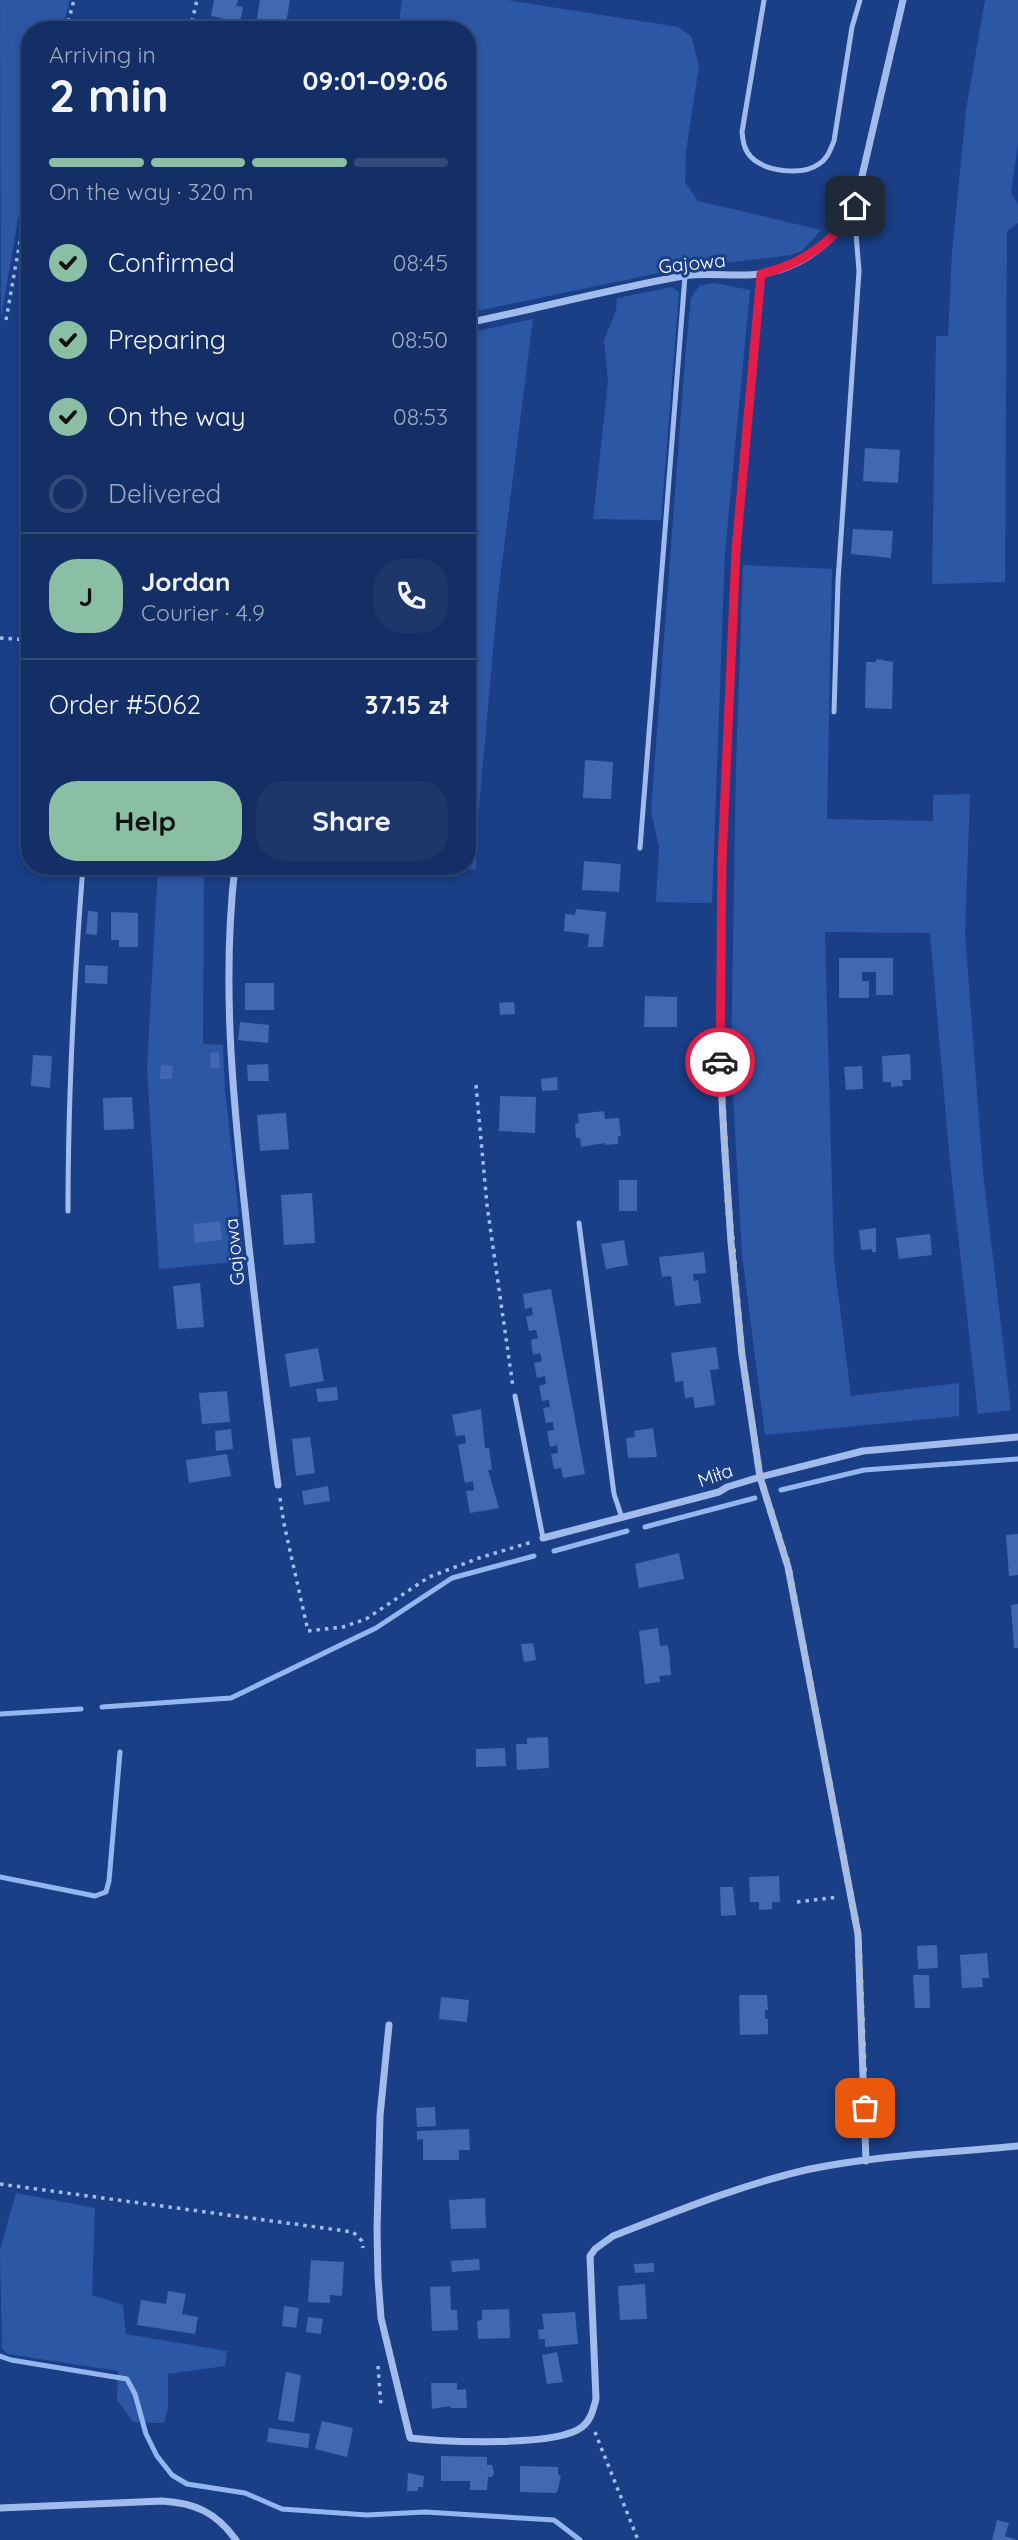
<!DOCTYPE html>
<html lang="en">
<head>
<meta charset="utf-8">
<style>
	body { margin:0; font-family:Quicksand,sans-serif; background:#1d376b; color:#f1f3f6; height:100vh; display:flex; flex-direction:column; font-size:26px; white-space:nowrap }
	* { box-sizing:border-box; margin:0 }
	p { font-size:23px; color:#9da9bf }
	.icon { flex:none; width:38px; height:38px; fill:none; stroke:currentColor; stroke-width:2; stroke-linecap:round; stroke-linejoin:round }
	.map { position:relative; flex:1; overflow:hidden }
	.details { position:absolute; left:21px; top:21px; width:455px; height:854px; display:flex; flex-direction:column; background:#142f65; border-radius:28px; box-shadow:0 4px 10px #0003,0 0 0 2px #334a79 }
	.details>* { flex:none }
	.pin { position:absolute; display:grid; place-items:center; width:60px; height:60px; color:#fff; margin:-30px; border-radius:14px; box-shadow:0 4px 10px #0006 }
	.courier { position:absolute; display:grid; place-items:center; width:70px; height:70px; margin:-35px; border:5px solid #e11d48; border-radius:50%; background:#fff; color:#222; box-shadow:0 2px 9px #0007 }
	.headline em { font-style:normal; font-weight:800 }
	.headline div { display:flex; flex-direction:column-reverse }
	.headline { display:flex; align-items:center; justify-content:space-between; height:119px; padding:0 28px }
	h1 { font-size:46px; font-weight:800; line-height:52px }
	.bar { display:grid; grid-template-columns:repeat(4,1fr); gap:10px 7px; align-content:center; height:84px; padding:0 28px }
	.bar i { height:9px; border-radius:5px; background:#334a79 }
	.bar .current { background:#8abfa5 }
	.bar p { grid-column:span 4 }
	.line { display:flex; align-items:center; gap:18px; padding:0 28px; border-top:2px solid #334a79 }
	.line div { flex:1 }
	.round { display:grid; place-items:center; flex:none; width:74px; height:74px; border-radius:28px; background:#1d376b }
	ol { padding:0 28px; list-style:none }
	li { display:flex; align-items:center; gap:21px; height:77px }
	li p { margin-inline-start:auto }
	li .icon { padding:7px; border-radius:50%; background:#8abfa5; color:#111; stroke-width:4 }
	li:last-child { color:#9da9bf }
	li i { width:38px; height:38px; border:4px solid #334a79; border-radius:50% }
	.cta { display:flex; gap:14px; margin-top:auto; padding:14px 28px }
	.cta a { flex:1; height:80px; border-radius:28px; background:#8abfa5; color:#111; font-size:28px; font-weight:800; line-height:80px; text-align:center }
	.cta a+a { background:#1d376b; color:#f1f3f6 }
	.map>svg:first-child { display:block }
	.green { fill:#2c57a5 }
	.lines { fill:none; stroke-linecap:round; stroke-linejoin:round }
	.stream { stroke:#94b6ef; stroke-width:5 }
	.building { fill:#4269b0 }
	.path { stroke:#a1bcec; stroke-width:3.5; stroke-dasharray:3.5 5; stroke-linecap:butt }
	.service { stroke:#a1bcec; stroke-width:5 }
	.minor { stroke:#a1bcec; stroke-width:7 }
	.done { stroke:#afbcd5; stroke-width:7; stroke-dasharray:0 12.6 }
	.route { stroke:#e11d48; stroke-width:9 }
	.labels { text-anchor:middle; stroke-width:6; stroke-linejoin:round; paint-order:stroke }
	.street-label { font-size:19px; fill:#fff; stroke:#1a3f87 }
</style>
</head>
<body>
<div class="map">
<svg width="1018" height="2540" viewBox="0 0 1018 2540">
	<rect width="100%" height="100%" fill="#1a3f87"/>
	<path class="green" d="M0 0H70L62 30H30V165L20 208 1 318Z
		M402 0H507L678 27 691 36 699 66 686 151 685 182 698 201 821 230 802 251 791 255 678 269 467 313V30H398Z
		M985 0H1018V144L1011 193 1018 204V223L1007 231 1005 582 932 584 936 336H948L952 252 966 110Z
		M714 283 750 290 725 552 712 903 656 902 659 847 651 811 686 347 691 298 699 286Z
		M672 287 679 292 661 520 593 519 608 382 604 340 616 311 617 298Z
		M533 319 498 595 477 831 476 870 437 866H467V387L473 332Z
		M743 565 832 569 827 819 933 821V795L970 794 965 933 983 1173 1011 1410 978 1414 950 1163 930 933 825 932 834 1261 851 1396 959 1383V1416L765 1435 742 1254 731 1060 736 766Z
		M158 866H204L203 1044 223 1045 225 1090 244 1261 159 1269 147 1068Z
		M16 2193 95 2208 92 2295 123 2305 126 2334 227 2351 225 2366 168 2374V2408L164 2423 133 2422 117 2400 118 2371 8 2354 2 2348 0 2250Z"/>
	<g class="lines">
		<path class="stream" d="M781 1490 864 1470 1018 1459
			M645 1527 755 1498
			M554 1551 627 1531
			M102 1707 231 1698 376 1628 452 1578 534 1556
			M0 1714 81 1709
			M0 1877 95 1896 106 1892 109 1881 120 1752
			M0 2356 11 2360 127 2379 135 2394 146 2434 157 2456 172 2475 187 2484 245 2493 282 2509 367 2515 425 2512 554 2520 580 2540"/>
	</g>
	<path class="building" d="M214 0H238L236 6 243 7 240 22 211 16Z
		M260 0H290L285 29 256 25Z
		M865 448 900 450 898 483 863 481Z
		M853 529 893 531 891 558 851 554Z
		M877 659 893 662 892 709 865 708 866 662H875Z
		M585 760 613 762 611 799 583 798Z
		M584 861 621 864 619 892 582 890Z
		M576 909 606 912 603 947H588L589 934 564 931 565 914 575 915Z
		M88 911 98 912 97 935 86 934Z
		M111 912 138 913V947H119V940H111Z
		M839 958H893V995H876V972H862V981H869V998H839Z
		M85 965 108 966 107 984 85 983Z
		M245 983H274V1010H245Z
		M645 996 677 997V1027H644Z
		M514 1002 515 1014 500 1015 499 1003Z
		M240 1022 269 1025 268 1043 238 1040Z
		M219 1052 220 1068H211L210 1053Z
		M910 1054 911 1080H902L903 1086 891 1087V1082H883L882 1056Z
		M33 1055 52 1056 50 1088 31 1086Z
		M268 1064 269 1081H248L247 1065Z
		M161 1065 173 1066 172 1079H160Z
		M862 1066 863 1089 846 1090 844 1067Z
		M557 1077 558 1090 542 1091 541 1079Z
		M500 1096 536 1097 535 1133 499 1131Z
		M132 1097 134 1129 104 1130 103 1098Z
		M604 1111 605 1119 619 1118 621 1136H618V1144L605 1145V1143L581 1147 580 1138H576L575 1124 579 1123 578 1114Z
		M286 1113 289 1149 260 1151 257 1115Z
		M619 1180H637V1211H619Z
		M312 1193 315 1243 284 1245 281 1195Z
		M220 1221 222 1240 195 1243 193 1224Z
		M876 1228V1252H872V1249L861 1250 859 1230Z
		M930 1234 932 1255 899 1259 896 1238Z
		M624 1240 628 1265 606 1269 601 1244Z
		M704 1252 706 1273 693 1274 694 1281 698 1280 701 1303 675 1306 671 1276 662 1277 659 1257Z
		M200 1283 204 1327 177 1329 173 1286Z
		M551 1289 585 1474 563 1478 561 1468 554 1469 551 1454 558 1453 557 1445 550 1447 547 1431 554 1430 553 1422 546 1423 543 1408 550 1407 549 1400 542 1401 539 1386 546 1384 545 1376 537 1378 534 1363 542 1361 540 1353 533 1355 531 1340 538 1338 536 1330 529 1331 526 1317 533 1315 532 1307 525 1309 523 1294Z
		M716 1347 719 1369 710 1370 715 1405 695 1408 693 1397 685 1398 683 1381 675 1382 671 1353Z
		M318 1348 324 1381 290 1387 285 1354Z
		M337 1387 338 1400 318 1402 316 1389Z
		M227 1391 230 1422 202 1424 199 1393Z
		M481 1409 485 1448H489L492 1470H488L499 1508 470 1513 466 1491 474 1490 473 1481 465 1483 458 1445 466 1443 465 1435 456 1436 452 1415Z
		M653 1428 657 1457 628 1458 626 1438 635 1437 634 1431Z
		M231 1429 233 1449 216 1451 215 1431Z
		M310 1437 315 1473 296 1476 292 1439Z
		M227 1454 231 1476 189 1483 186 1460Z
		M328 1486 330 1501 304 1505 302 1491Z
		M1018 1534V1575L1009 1576 1006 1535Z
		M679 1553 684 1579 639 1588 635 1564Z
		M1018 1604V1648H1014L1011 1605Z
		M658 1628 660 1646 667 1645 669 1650 671 1675 659 1676 660 1682 645 1684 639 1631Z
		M533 1643 536 1660 524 1662 521 1644Z
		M548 1737 549 1768 517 1770 516 1744H527V1738Z
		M505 1748 506 1766 476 1767V1749Z
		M779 1876 780 1902H772V1909L759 1910V1902H750L749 1877Z
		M720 1887H733L736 1915 721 1916Z
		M937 1945 938 1968 918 1969 917 1946Z
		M987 1953 989 1978H982L983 1987 962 1988 960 1955Z
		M913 1975H929L930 2008H915Z
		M739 1995H767L768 2010H765V2019H768V2034L740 2035Z
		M441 1997 469 2000 467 2022 439 2019Z
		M435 2107 436 2126 417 2127 416 2108Z
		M469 2129 470 2150H459V2160H423V2139L417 2140V2131Z
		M485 2198 486 2228 451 2229 449 2200Z
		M479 2259 480 2270 452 2272 451 2261Z
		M311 2260 344 2262 342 2296 330 2295V2303L308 2302Z
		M654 2263V2272L635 2273 634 2264Z
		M645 2284 647 2319 620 2320 618 2286Z
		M450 2286 451 2310H457L458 2330 432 2331 430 2287Z
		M168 2291 186 2294 182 2314 198 2317 195 2334 137 2325 141 2300 166 2304Z
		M284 2306 299 2308 296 2328 282 2326Z
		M509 2309 510 2338 478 2339 477 2321 482 2320V2310Z
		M575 2312 578 2344 545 2347V2339H539L538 2330 544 2329 542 2314Z
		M308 2317 323 2319 321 2334 306 2332Z
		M557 2352 563 2382 547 2384 542 2355Z
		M286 2372 301 2375 294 2422 278 2420Z
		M431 2383H457V2390L466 2389 467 2408H450V2406L432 2409Z
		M322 2421 353 2428 347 2457 315 2449Z
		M269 2428 310 2434 308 2448 267 2442Z
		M441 2456 487 2457V2465H492L494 2473 492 2477H488L487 2490H470V2481H441Z
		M520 2466 558 2467V2474L561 2476 557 2493 520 2492Z
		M408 2473 424 2476 423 2487H418V2491H407Z
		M997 2520 1009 2523 1005 2536 1017 2540H992Z"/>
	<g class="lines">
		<path class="path" d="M66 30 74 0
			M190 30 197 0
			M6 320 30 185
			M0 638 30 640
			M476 1085 487 1205 513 1387
			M280 1498 284 1524 308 1631 343 1627 366 1619 429 1577 482 1557 532 1542
			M797 1902 838 1897
			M0 2184 353 2232 362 2241 363 2248
			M378 2366 381 2406
			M595 2432 638 2540"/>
		<path class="service" d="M764 0 742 132C743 141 744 150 751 157 766 172 802 176 819 164 828 158 830 150 834 141L852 27 860 0
			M834 712 838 581 859 271 856 234 847 220
			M640 848 685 276
			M68 1211C68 1096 74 981 83 866
			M579 1223 614 1494 622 1518
			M515 1396 543 1538"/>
		<path class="minor" d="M761 274 736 550 722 861 720 1064 724 1138 731 1242 742 1355 760 1477 788 1567 858 1934 866 2161
			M467 323C539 308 611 289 683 276 714 271 748 280 779 270 813 259 838 236 855 206L903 0
			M235 866C222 978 232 1089 244 1200 254 1295 265 1390 278 1485
			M543 1538 719 1492 727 1487 760 1477 863 1451 1018 1437
			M389 2025 380 2116 377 2229 378 2278 381 2318 410 2438C444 2442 557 2447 582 2427 591 2420 593 2410 596 2399L590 2256 595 2249 613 2236C677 2211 743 2184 810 2169 878 2155 949 2153 1018 2146
			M0 2508 162 2501C195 2503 216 2512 236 2540"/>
	</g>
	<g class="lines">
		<path class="done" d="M720 1062 728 1202 742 1355 760 1477 788 1566 858 1934 865 2108"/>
		<path class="route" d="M720 1062 722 861 736 550 761 274C803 264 834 243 855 206"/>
	</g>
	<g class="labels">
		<g class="street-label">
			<text transform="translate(692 263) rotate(-6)" y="7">Gajowa</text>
			<text transform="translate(234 1252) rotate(-96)" y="7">Gajowa</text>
			<text transform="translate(715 1475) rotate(-19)" y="7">Miła</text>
		</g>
	</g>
</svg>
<div class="pin" style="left:865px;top:2108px;background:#ea580c"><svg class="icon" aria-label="bag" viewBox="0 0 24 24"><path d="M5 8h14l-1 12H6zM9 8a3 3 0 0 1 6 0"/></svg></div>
<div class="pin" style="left:855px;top:206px;background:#1f2937"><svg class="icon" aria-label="home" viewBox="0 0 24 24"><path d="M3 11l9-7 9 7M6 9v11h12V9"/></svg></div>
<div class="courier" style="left:720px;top:1062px"><svg class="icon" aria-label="car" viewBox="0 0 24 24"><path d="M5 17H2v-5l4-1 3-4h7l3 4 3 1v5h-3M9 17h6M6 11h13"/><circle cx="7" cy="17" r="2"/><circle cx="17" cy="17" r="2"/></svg></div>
<section class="details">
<div class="headline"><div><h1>2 min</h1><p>Arriving in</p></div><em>09:01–09:06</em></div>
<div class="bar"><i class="current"></i><i class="current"></i><i class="current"></i><i></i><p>On the way · 320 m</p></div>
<ol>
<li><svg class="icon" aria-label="check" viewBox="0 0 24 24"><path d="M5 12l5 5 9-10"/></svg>Confirmed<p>08:45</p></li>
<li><svg class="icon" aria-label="check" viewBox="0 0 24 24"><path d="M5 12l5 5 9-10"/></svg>Preparing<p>08:50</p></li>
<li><svg class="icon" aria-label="check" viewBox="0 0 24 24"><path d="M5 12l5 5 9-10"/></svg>On the way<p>08:53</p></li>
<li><i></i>Delivered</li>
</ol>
<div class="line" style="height:126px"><b class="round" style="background:#8abfa5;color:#111">J</b><div><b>Jordan</b><p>Courier · 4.9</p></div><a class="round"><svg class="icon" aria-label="phone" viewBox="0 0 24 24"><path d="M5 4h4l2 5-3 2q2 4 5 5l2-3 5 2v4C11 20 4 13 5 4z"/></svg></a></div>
<div class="line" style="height:91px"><div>Order #5062</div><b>37.15 zł</b></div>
<div class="cta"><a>Help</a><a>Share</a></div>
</section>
</div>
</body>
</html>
